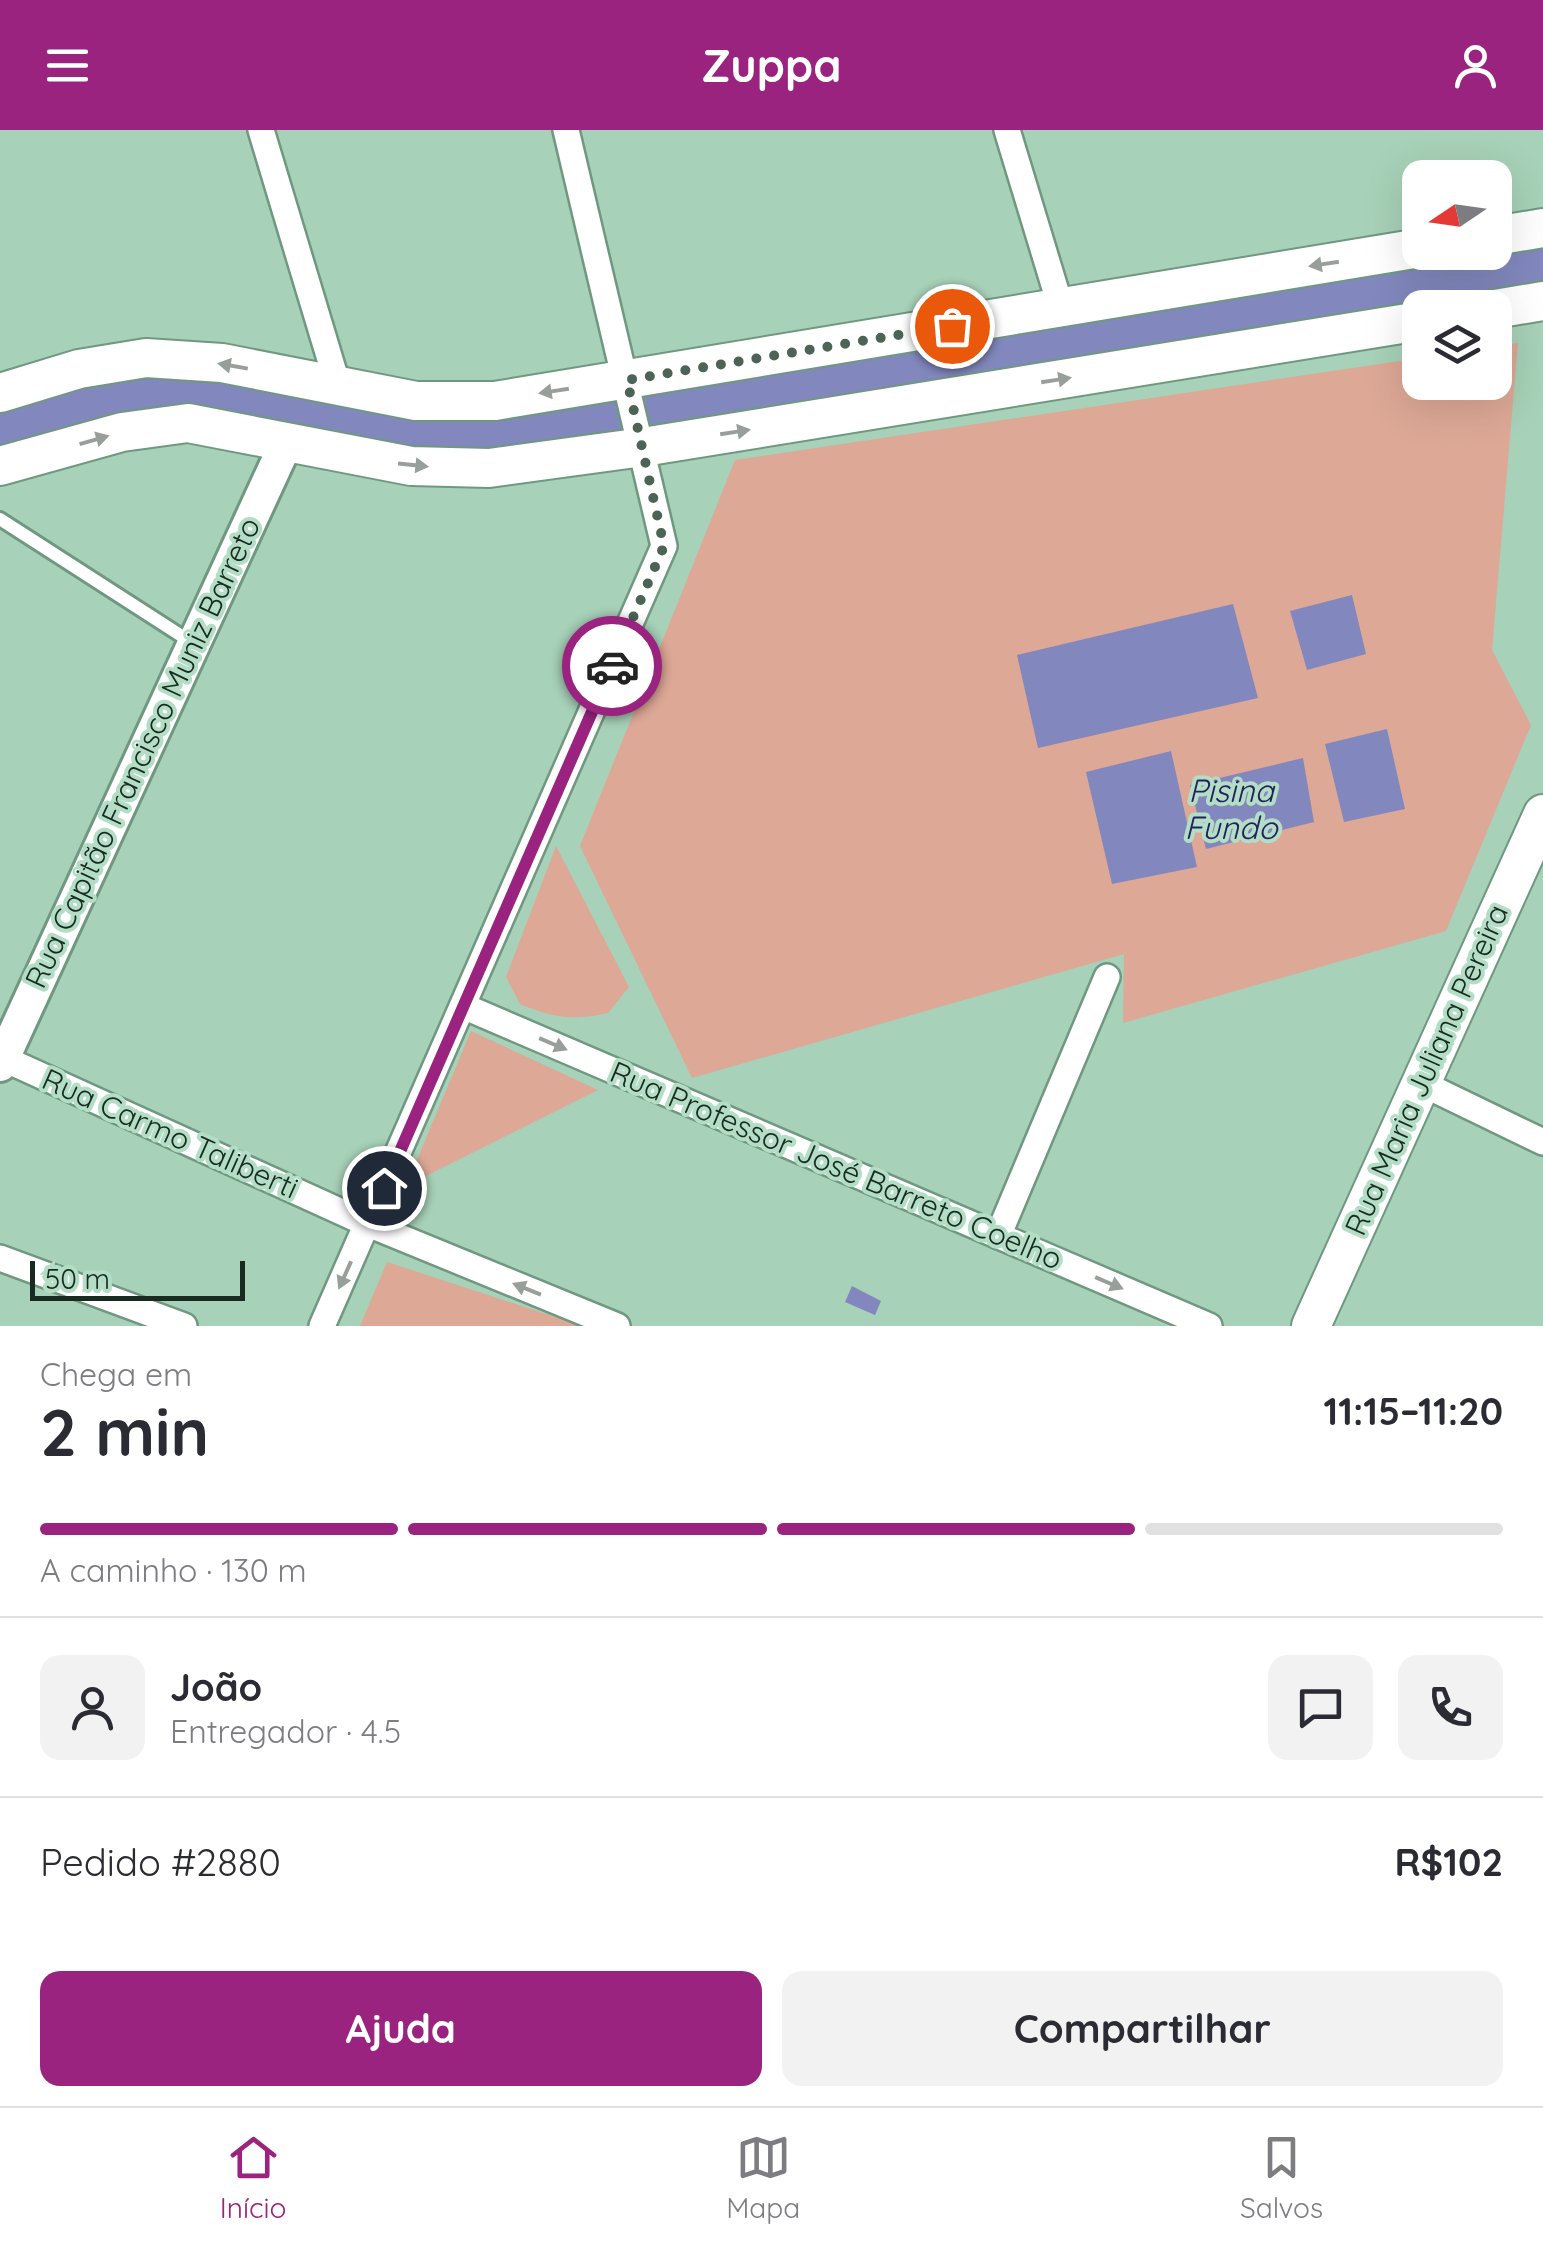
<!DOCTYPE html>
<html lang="pt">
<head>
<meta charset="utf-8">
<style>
	body { margin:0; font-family:Quicksand,sans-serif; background:#f2f2f3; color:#2b2b33; height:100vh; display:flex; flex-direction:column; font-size:38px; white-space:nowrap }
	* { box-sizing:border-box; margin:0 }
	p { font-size:32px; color:#7c7c81 }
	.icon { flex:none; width:55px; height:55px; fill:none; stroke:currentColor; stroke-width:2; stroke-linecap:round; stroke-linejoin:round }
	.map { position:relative; height:1196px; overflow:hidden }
	.details { display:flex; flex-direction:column; background:#fff; flex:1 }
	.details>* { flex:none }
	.needle { width:65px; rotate:257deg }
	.controls { position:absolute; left:1402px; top:30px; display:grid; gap:20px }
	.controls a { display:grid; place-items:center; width:110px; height:110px; border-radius:20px; background:#fff; box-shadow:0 10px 40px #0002; font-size:50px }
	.scale { position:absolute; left:30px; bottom:25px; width:215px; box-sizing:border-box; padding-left:10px; border:5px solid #192a21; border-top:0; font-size:28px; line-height:35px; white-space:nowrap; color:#192a21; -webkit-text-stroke:8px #b3dec5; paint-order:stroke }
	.pin { position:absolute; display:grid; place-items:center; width:85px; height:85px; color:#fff; margin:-42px; border:5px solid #fff; border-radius:50%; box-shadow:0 2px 10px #0007 }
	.courier { position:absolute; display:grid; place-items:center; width:100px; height:100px; margin:-50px; border:8px solid #99237e; border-radius:50%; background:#fff; color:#222; box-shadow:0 2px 12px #0007 }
	.head em { font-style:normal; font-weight:700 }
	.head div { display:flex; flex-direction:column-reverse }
	.head { display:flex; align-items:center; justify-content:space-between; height:170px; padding:0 40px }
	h1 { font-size:65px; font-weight:700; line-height:75px }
	.bar { display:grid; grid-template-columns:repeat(4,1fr); gap:15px 10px; align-content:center; height:120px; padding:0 40px }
	.bar i { height:12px; border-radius:8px; background:#e1e1e2 }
	.bar .on { background:#99237e }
	.bar p { grid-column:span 4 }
	.line { display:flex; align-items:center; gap:25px; padding:0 40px; border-top:2px solid #e1e1e2 }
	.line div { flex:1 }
	.round { display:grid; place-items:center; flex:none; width:105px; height:105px; border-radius:20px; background:#f2f2f3 }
	.action { display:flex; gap:20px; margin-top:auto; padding:20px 40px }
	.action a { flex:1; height:115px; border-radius:20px; background:#99237e; color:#fff; font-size:40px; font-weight:700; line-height:115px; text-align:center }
	.action a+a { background:#f2f2f3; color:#2b2b33 }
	header { display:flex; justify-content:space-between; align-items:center; height:130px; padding:0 40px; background:#99237e; color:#fff; font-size:45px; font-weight:700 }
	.dock { display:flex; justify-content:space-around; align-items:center; height:140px; border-top:2px solid #e1e1e2; background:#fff; font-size:28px; color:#7c7c81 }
	.dock a { display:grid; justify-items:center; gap:5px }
	.dock .on { color:#99237e }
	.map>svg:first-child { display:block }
	.green { fill:#dda896 }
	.water { fill:#8288bd }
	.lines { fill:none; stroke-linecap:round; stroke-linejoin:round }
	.river { stroke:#8288bd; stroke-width:52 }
	.service-casing { stroke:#709881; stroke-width:18 }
	.minor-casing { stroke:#709881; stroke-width:30 }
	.tertiary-casing { stroke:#709881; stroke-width:38 }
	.secondary-casing { stroke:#709881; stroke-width:42 }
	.service { stroke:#fff; stroke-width:12 }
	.minor { stroke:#fff; stroke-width:25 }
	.tertiary { stroke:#fff; stroke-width:32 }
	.secondary { stroke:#fff; stroke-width:38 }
	.oneway { fill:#989f9b }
	.done { stroke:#4b6456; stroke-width:10; stroke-dasharray:0 18 }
	.route { stroke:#99237e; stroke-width:12 }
	.labels { text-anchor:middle; stroke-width:8; stroke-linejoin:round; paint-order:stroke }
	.street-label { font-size:30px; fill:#192a21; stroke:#b3dec5 }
	.water-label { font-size:32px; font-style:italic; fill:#242162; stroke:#b3dec5 }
</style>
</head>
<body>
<header><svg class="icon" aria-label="menu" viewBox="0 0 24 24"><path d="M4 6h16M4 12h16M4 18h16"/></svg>Zuppa<svg class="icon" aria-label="person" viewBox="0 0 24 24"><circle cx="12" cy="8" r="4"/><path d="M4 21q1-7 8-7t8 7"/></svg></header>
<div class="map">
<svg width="1543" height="1196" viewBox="0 0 1543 1196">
	<rect width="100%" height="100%" fill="#a7d1b8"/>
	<path class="green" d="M1518 213 1492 520 1531 595 1446 801 1123 893 1124 824 692 948 580 716 735 330 1420 228V252H1495V216Z
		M556 716 629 857 608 883C571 891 555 888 520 874L506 847Z
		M471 901 598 960 406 1056Z
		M387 1132 583 1196H360Z"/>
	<path class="water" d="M1352 465 1366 524 1307 540 1290 481Z
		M1233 474 1258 568 1038 618 1017 525Z
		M1387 599 1405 679 1344 692 1325 614Z
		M1171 621 1197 737 1112 754 1086 642Z
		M1303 628 1314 692 1206 719 1190 655Z
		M852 1156 881 1171 875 1185 845 1172Z"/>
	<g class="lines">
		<path class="river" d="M0 300 102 272 176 260 417 303 483 306 1543 137"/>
		<defs>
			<path id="service" d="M0 389 191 512"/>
			<path id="minor" d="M261 0 338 256
				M1007 0 1061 178
				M463 876 1209 1196
				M0 927 368 1094 617 1196
				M1421 953 1543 1012
				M998 1106 1107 847
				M0 1128 184 1196
				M322 1196 664 416 566 0"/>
			<path id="tertiary" d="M0 935 287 311"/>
			<path id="secondary" d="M1495 106 1543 98
				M1495 179 1543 171
				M0 263 79 239 146 228 222 233 416 271H495L1420 118
				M0 336 122 302 188 293 411 336 489 338 643 317 1420 191
				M1311 1196 1543 684"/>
		</defs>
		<use href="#service" class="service-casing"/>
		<use href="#minor" class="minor-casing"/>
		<use href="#tertiary" class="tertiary-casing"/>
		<use href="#secondary" class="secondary-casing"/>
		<use href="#service" class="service"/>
		<use href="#minor" class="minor"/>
		<use href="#tertiary" class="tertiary"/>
		<use href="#secondary" class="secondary"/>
	</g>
	<defs><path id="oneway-solid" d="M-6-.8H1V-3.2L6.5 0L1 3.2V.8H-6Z" transform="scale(2.5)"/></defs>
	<g class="oneway">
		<use href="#oneway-solid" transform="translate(1324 134) rotate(171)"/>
		<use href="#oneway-solid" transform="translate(233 236) rotate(-170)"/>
		<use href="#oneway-solid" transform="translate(1056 250) rotate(-9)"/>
		<use href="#oneway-solid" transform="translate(554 261) rotate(171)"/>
		<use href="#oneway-solid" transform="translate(735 302) rotate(-9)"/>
		<use href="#oneway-solid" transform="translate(94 310) rotate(-16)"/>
		<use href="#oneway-solid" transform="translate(413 335) rotate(6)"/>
		<use href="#oneway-solid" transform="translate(553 914) rotate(23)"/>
		<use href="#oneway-solid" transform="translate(345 1145) rotate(114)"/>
		<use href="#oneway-solid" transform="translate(1109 1153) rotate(23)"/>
		<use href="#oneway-solid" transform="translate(527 1159) rotate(-158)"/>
	</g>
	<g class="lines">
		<path class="done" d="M612 536 664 416 627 250 952 196"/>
		<path class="route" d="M384 1058 612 536"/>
	</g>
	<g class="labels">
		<g class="street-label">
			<text transform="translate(143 623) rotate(-65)" y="10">Rua Capitão Francisco Muniz Barreto</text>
			<text transform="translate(1427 940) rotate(-66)" y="10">Rua Maria Juliana Pereira</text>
			<text transform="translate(170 1004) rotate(24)" y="10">Rua Carmo Taliberti</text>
			<text transform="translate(836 1036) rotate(23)" y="10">Rua Professor José Barreto Coelho</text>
		</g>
		<g class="water-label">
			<text x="1231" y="672">Pisina<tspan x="1231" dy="37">Fundo</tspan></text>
		</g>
	</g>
</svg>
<div class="controls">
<a><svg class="needle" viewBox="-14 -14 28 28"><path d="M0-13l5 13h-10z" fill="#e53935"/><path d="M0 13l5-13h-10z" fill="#7c7c81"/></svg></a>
<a><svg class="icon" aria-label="layers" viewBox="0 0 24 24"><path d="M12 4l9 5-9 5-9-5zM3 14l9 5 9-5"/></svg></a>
</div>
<div class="scale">50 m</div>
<div class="pin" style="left:952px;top:196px;background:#ea580c"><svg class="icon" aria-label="bag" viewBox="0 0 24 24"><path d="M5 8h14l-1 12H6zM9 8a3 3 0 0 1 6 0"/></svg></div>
<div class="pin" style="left:384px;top:1058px;background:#1f2937"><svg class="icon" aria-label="home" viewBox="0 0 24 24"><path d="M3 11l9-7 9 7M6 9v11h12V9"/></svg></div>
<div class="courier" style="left:612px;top:536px"><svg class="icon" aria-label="car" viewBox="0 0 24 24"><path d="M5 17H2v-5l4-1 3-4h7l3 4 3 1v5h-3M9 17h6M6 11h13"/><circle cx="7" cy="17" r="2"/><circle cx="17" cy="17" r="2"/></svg></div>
</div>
<section class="details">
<div class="head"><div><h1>2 min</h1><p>Chega em</p></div><em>11:15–11:20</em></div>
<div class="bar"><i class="on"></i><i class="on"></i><i class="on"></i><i></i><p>A caminho · 130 m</p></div>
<div class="line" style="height:180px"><a class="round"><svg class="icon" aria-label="person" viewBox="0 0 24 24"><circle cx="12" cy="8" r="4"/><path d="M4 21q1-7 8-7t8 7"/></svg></a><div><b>João</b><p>Entregador · 4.5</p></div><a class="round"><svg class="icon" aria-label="chat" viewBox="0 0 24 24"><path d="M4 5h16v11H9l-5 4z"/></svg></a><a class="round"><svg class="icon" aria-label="phone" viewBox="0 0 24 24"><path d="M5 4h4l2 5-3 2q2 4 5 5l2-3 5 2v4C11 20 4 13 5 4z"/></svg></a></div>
<div class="line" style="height:130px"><div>Pedido #2880</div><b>R$102</b></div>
<div class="action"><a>Ajuda</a><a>Compartilhar</a></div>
</section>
<nav class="dock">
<a class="on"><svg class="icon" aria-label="home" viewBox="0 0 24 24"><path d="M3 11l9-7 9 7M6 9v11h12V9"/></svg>Início</a>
<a><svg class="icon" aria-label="map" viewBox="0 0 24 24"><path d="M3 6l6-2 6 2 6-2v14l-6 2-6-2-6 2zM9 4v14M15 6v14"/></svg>Mapa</a>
<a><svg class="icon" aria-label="saved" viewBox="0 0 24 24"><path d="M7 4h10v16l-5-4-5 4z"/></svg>Salvos</a>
</nav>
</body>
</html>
